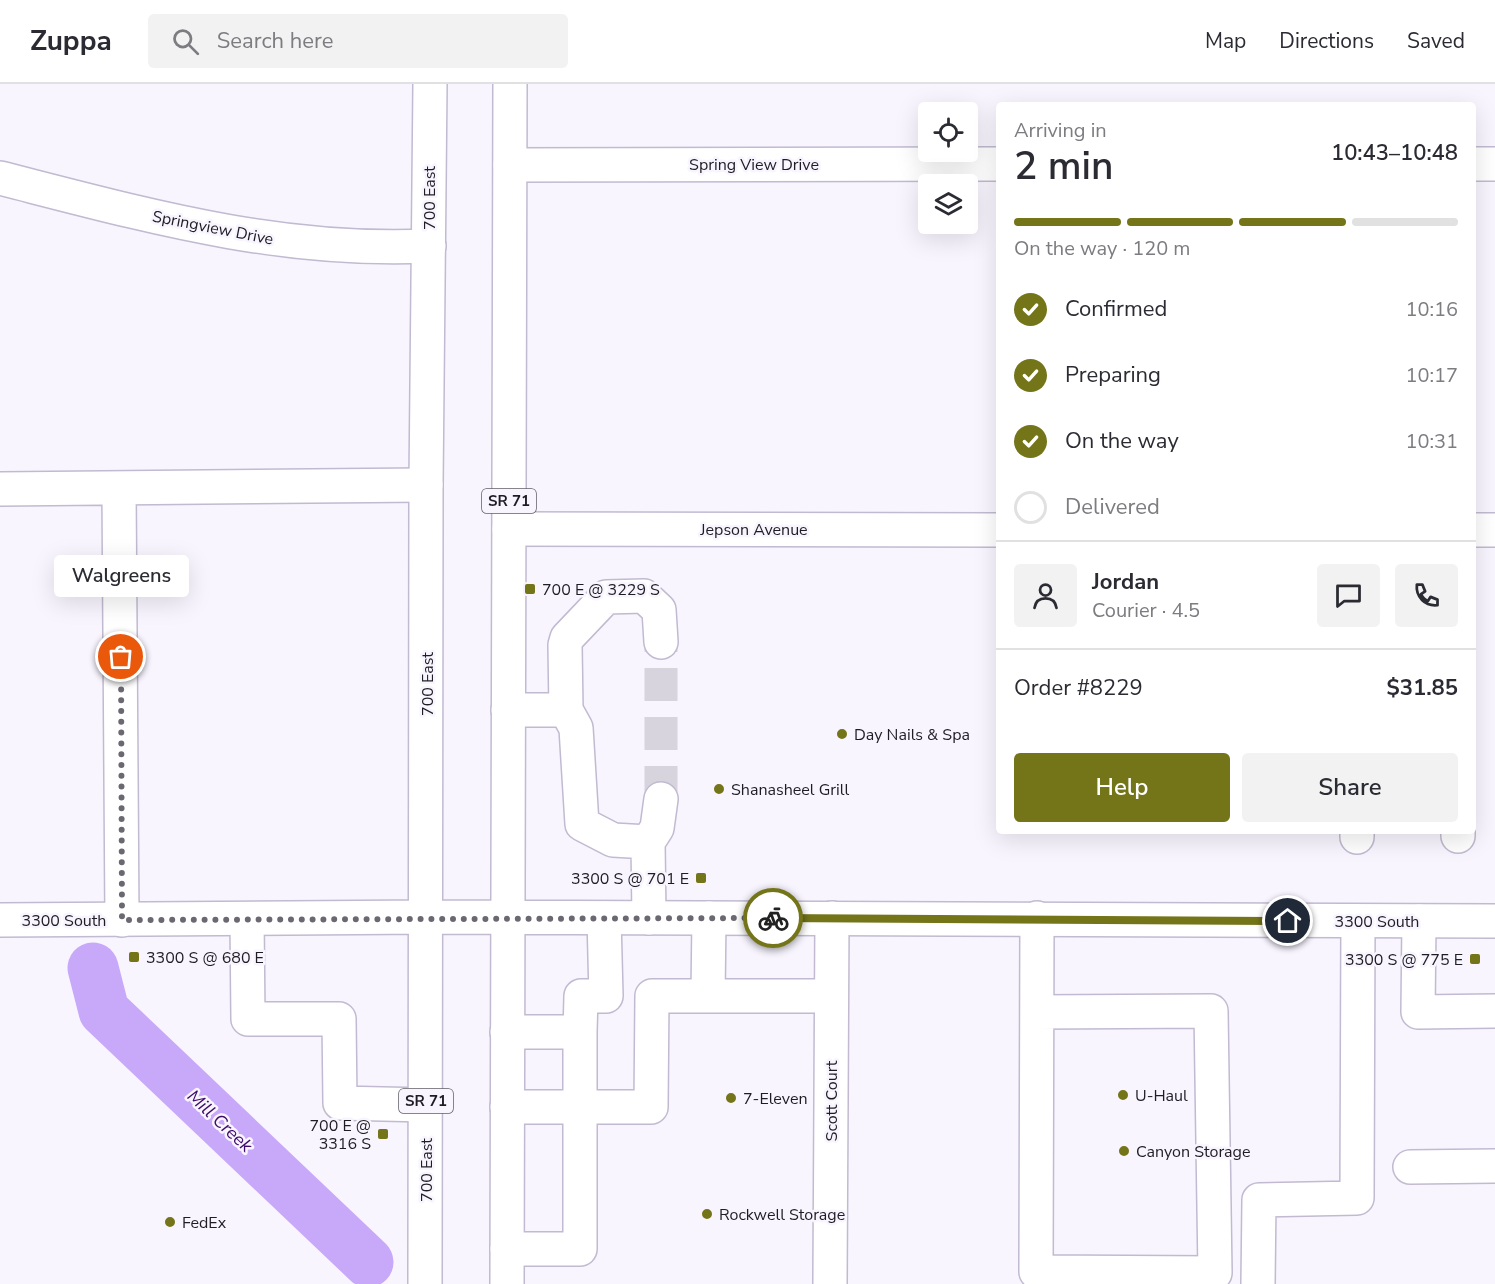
<!DOCTYPE html>
<html lang="en">
<head>
<meta charset="utf-8">
<style>
	body { margin:0; font-family:"Nunito Sans",sans-serif; background:#f2f2f3; color:#2b2b33; height:100vh; display:flex; flex-direction:column; font-size:22px; white-space:nowrap }
	* { box-sizing:border-box; margin:0 }
	p { font-size:20px; color:#7c7c81 }
	.icon { flex:none; width:33px; height:33px; fill:none; stroke:currentColor; stroke-width:2; stroke-linecap:round; stroke-linejoin:round }
	.map { position:relative; flex:1; overflow:hidden }
	.panel { position:absolute; left:996px; top:18px; width:480px; height:732px; display:flex; flex-direction:column; background:#fff; border-radius:6px; box-shadow:0 6px 24px #0002 }
	.panel>* { flex:none }
	.buttons { position:absolute; left:918px; top:18px; display:grid; gap:12px }
	.buttons a { display:grid; place-items:center; width:60px; height:60px; border-radius:6px; background:#fff; box-shadow:0 6px 24px #0002; font-size:30px }
	.pin { position:absolute; display:grid; place-items:center; width:51px; height:51px; color:#fff; margin:-26px; border:3px solid #fff; border-radius:50%; box-shadow:0 2px 6px #0007 }
	.courier { position:absolute; display:grid; place-items:center; width:60px; height:60px; margin:-30px; border:4px solid #747419; border-radius:50%; background:#fff; color:#222; box-shadow:0 2px 8px #0007 }
	.bubble { position:absolute; height:42px; border-radius:6px; background:#fff; box-shadow:0 6px 24px #0002; font-size:20px; font-weight:600; line-height:42px; text-align:center }
	.head em { font-style:normal; font-weight:600 }
	.head div { display:flex; flex-direction:column-reverse }
	.head { display:flex; align-items:center; justify-content:space-between; height:102px; padding:0 18px }
	h1 { font-size:39px; font-weight:600; line-height:45px }
	.bar { display:grid; grid-template-columns:repeat(4,1fr); gap:9px 6px; align-content:center; height:72px; padding:0 18px }
	.bar i { height:8px; border-radius:4px; background:#e1e1e2 }
	.bar .on { background:#747419 }
	.bar p { grid-column:span 4 }
	.line { display:flex; align-items:center; gap:15px; padding:0 18px; border-top:2px solid #e1e1e2 }
	.line div { flex:1 }
	.round { display:grid; place-items:center; flex:none; width:63px; height:63px; border-radius:6px; background:#f2f2f3 }
	ol { padding:0 18px; list-style:none }
	li { display:flex; align-items:center; gap:18px; height:66px }
	li p { margin-inline-start:auto }
	li .icon { padding:6px; border-radius:50%; background:#747419; color:#fff; stroke-width:4 }
	li:last-child { color:#7c7c81 }
	li i { width:33px; height:33px; border:3px solid #e1e1e2; border-radius:50% }
	.cta { display:flex; gap:12px; margin-top:auto; padding:12px 18px }
	.cta a { flex:1; height:69px; border-radius:6px; background:#747419; color:#fff; font-size:24px; font-weight:600; line-height:69px; text-align:center }
	.cta a+a { background:#f2f2f3; color:#2b2b33 }
	header { display:flex; align-items:center; gap:36px; box-sizing:border-box; height:84px; padding:0 30px; background:#fff; border-bottom:2px solid #e1e1e2 }
	header strong { font-size:28px }
	nav { display:flex; gap:33px; margin-inline-start:auto; font-size:21px }
	.search { width:420px; height:54px; background:#f2f2f3; display:flex; align-items:center; gap:15px; box-sizing:border-box; padding:0 21px; border-radius:6px; color:#7c7c81; font-size:22px }
	.map>svg:first-child { display:block }
	.lines { fill:none; stroke-linecap:round; stroke-linejoin:round }
	.river { stroke:#c8a9f9; stroke-width:51 }
	.minor-tunnel { stroke:#d7d4de; stroke-width:33; stroke-dasharray:33 16; stroke-linecap:butt }
	.minor-casing { stroke:#c2bad1; stroke-width:36 }
	.major-casing { stroke:#c2bad1; stroke-width:36 }
	.minor { stroke:#fff; stroke-width:33 }
	.major { stroke:#fff; stroke-width:33 }
	.done { stroke:#6b6871; stroke-width:6; stroke-dasharray:0 10.8 }
	.route { stroke:#747419; stroke-width:8 }
	.poi-dot { fill:#747419; stroke:#f8f5ff; stroke-width:2 }
	.labels { text-anchor:middle; stroke-width:5; stroke-linejoin:round; paint-order:stroke }
	.shield { fill:#f8f5ff; stroke:#605d66; stroke-width:1.5 }
	.shield-label { font-size:15px; font-weight:bold; fill:#1f1c24 }
	.street-label { font-size:16px; fill:#1f1c24; stroke:#f8f5ff }
	.poi-label { font-size:16px; fill:#1f1c24; stroke:#f8f5ff; text-anchor:start }
	.water-label { font-size:18px; font-style:italic; fill:#3d0b6a; stroke:#f8f5ff }
</style>
</head>
<body>
<header>
<strong>Zuppa</strong>
<div class="search"><svg class="icon" aria-label="search" viewBox="0 0 24 24"><circle cx="10" cy="10" r="6"/><path d="M15 15l6 6"/></svg>Search here</div>
<nav><a>Map</a><a>Directions</a><a>Saved</a></nav>
</header>
<div class="map">
<svg width="1495" height="1200" viewBox="0 0 1495 1200">
	<rect width="100%" height="100%" fill="#f8f5ff"/>
	<g class="lines">
		<path class="river" d="M93 884 104 927 368 1178"/>
		<path class="minor-tunnel" d="M661 715V558"/>
		<defs>
			<path id="minor" d="M1473 80H1495
				M510 81 999 80
				M0 94C145 131 278 169 429 162
				M119 404 122 836
				M0 405 426 401
				M509 445 999 446
				M1473 446H1495
				M508 626H566
				M661 715 657 744 648 758 613 756 582 740 576 644 566 626 565 561 567 554 606 513 644 512 659 526 661 558
				M1357 747V753
				M1458 747V752
				M648 758 649 834
				M247 835 248 935H339L340 1019 426 1021
				M1419 837 1418 928 1495 927
				M708 911 709 834
				M1037 928 1211 927 1215 1189 1036 1188 1037 834
				M507 948H580L581 912H606L604 834
				M507 1023H651L652 912H831
				M1410 1083 1495 1082
				M507 1165H580V948
				M830 1200 832 834
				M1258 1200 1259 1116 1357 1114 1358 837"/>
			<path id="major" d="M0 836 427 833 1495 837
				M425 1200 426 401 430 0
				M507 1200 510 0"/>
		</defs>
		<use href="#minor" class="minor-casing"/>
		<use href="#major" class="major-casing"/>
		<use href="#minor" class="minor"/>
		<use href="#major" class="major"/>
	</g>
	<g class="lines">
		<path class="done" d="M121 573 122 836 773 834"/>
		<path class="route" d="M773 834 1288 837"/>
	</g>
	<g class="poi-dot">
		<rect x="524" y="499" width="12" height="12" rx="3"/>
		<circle cx="842" cy="650" r="6"/>
		<circle cx="719" cy="705" r="6"/>
		<rect x="695" y="788" width="12" height="12" rx="3"/>
		<rect x="128" y="867" width="12" height="12" rx="3"/>
		<rect x="1469" y="869" width="12" height="12" rx="3"/>
		<circle cx="1123" cy="1011" r="6"/>
		<circle cx="731" cy="1014" r="6"/>
		<rect x="377" y="1044" width="12" height="12" rx="3"/>
		<circle cx="1124" cy="1067" r="6"/>
		<circle cx="707" cy="1130" r="6"/>
		<circle cx="170" cy="1138" r="6"/>
	</g>
	<g class="labels">
		<g class="shield">
			<rect x="482" y="405" width="54" height="24" rx="4.5"/>
			<rect x="399" y="1005" width="54" height="24" rx="4.5"/>
		</g>
		<g class="shield-label">
			<text x="509" y="422">SR 71</text>
			<text x="426" y="1022">SR 71</text>
		</g>
		<g class="street-label">
			<text x="754" y="86">Spring View Drive</text>
			<text transform="translate(429 114) rotate(-90)" y="6">700 East</text>
			<text transform="translate(213 143) rotate(11)" y="6">Springview Drive</text>
			<text x="754" y="451">Jepson Avenue</text>
			<text transform="translate(427 600) rotate(-90)" y="6">700 East</text>
			<text x="64" y="842">3300 South</text>
			<text x="1377" y="843">3300 South</text>
			<text transform="translate(831 1017) rotate(-90)" y="6">Scott Court</text>
			<text transform="translate(426 1086) rotate(-90)" y="6">700 East</text>
		</g>
		<g class="poi-label">
			<text x="542" y="511">700 E @ 3229 S</text>
			<text x="854" y="656">Day Nails &amp; Spa</text>
			<text x="731" y="711">Shanasheel Grill</text>
			<text x="689" y="800" text-anchor="end">3300 S @ 701 E</text>
			<text x="146" y="879">3300 S @ 680 E</text>
			<text x="1463" y="881" text-anchor="end">3300 S @ 775 E</text>
			<text x="1135" y="1017">U-Haul</text>
			<text x="743" y="1020">7-Eleven</text>
			<text x="371" y="1047" text-anchor="end">700 E @<tspan x="371" dy="18">3316 S</tspan></text>
			<text x="1136" y="1073">Canyon Storage</text>
			<text x="719" y="1136">Rockwell Storage</text>
			<text x="182" y="1144">FedEx</text>
		</g>
		<g class="water-label">
			<text transform="translate(220 1037) rotate(43)" y="6">Mill Creek</text>
		</g>
	</g>
</svg>
<div class="buttons">
<a><svg class="icon" aria-label="locate" viewBox="0 0 24 24"><circle cx="12" cy="12" r="6"/><path d="M12 2v4M12 18v4M2 12h4M18 12h4"/></svg></a>
<a><svg class="icon" aria-label="layers" viewBox="0 0 24 24"><path d="M12 4l9 5-9 5-9-5zM3 14l9 5 9-5"/></svg></a>
</div>
<div class="pin" style="left:121px;top:573px;background:#ea580c"><svg class="icon" aria-label="bag" viewBox="0 0 24 24"><path d="M5 8h14l-1 12H6zM9 8a3 3 0 0 1 6 0"/></svg></div>
<div class="pin" style="left:1288px;top:837px;background:#1f2937"><svg class="icon" aria-label="home" viewBox="0 0 24 24"><path d="M3 11l9-7 9 7M6 9v11h12V9"/></svg></div>
<div class="courier" style="left:773px;top:834px"><svg class="icon" aria-label="bike" viewBox="0 0 24 24"><circle cx="6" cy="16" r="4"/><circle cx="18" cy="16" r="4"/><path d="M6 16l4-8h5l3 8M10 8l3 8H6M13 5h3"/></svg></div>
<div class="bubble" style="left:54px;top:471px;width:135px">Walgreens</div>
<section class="panel">
<div class="head"><div><h1>2 min</h1><p>Arriving in</p></div><em>10:43–10:48</em></div>
<div class="bar"><i class="on"></i><i class="on"></i><i class="on"></i><i></i><p>On the way · 120 m</p></div>
<ol>
<li><svg class="icon" aria-label="check" viewBox="0 0 24 24"><path d="M5 12l5 5 9-10"/></svg>Confirmed<p>10:16</p></li>
<li><svg class="icon" aria-label="check" viewBox="0 0 24 24"><path d="M5 12l5 5 9-10"/></svg>Preparing<p>10:17</p></li>
<li><svg class="icon" aria-label="check" viewBox="0 0 24 24"><path d="M5 12l5 5 9-10"/></svg>On the way<p>10:31</p></li>
<li><i></i>Delivered</li>
</ol>
<div class="line" style="height:108px"><a class="round"><svg class="icon" aria-label="person" viewBox="0 0 24 24"><circle cx="12" cy="8" r="4"/><path d="M4 21q1-7 8-7t8 7"/></svg></a><div><b>Jordan</b><p>Courier · 4.5</p></div><a class="round"><svg class="icon" aria-label="chat" viewBox="0 0 24 24"><path d="M4 5h16v11H9l-5 4z"/></svg></a><a class="round"><svg class="icon" aria-label="phone" viewBox="0 0 24 24"><path d="M5 4h4l2 5-3 2q2 4 5 5l2-3 5 2v4C11 20 4 13 5 4z"/></svg></a></div>
<div class="line" style="height:78px"><div>Order #8229</div><b>$31.85</b></div>
<div class="cta"><a>Help</a><a>Share</a></div>
</section>
</div>
</body>
</html>
